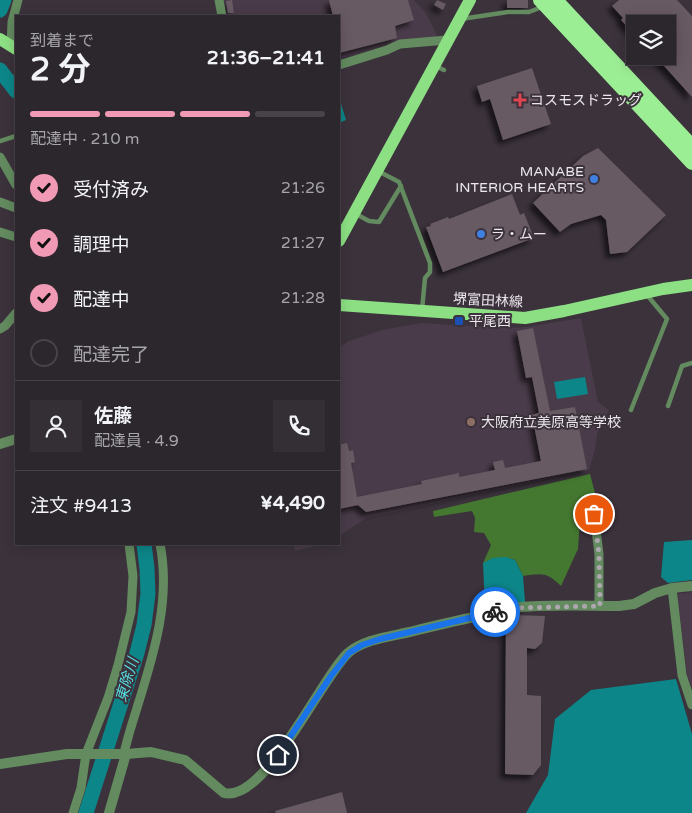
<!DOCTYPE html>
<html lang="ja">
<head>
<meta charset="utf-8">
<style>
	body { margin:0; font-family:"Varela Round","Noto Sans JP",sans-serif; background:#342e35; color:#f1f3f6; height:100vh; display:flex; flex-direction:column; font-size:19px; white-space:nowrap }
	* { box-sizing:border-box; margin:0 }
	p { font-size:16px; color:#a6a5aa }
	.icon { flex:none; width:28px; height:28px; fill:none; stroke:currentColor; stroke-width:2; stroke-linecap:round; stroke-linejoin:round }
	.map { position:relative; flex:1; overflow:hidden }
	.details { position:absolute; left:15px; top:15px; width:325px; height:530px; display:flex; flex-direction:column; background:#2c262d; border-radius:0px; box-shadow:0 2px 12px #0003,0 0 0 1px #484349 }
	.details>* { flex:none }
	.fabs { position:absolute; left:626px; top:15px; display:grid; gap:10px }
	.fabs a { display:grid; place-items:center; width:50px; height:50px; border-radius:0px; background:#2c262d; box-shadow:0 2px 12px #0003,0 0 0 1px #484349; font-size:25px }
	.pin { position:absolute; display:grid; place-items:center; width:42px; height:42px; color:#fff; margin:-21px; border:2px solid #fff; border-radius:50%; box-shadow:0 1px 5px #0007 }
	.courier { position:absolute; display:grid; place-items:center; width:50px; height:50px; margin:-25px; border:4px solid #1a73e8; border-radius:50%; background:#fff; color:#222; box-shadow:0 1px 6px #0007 }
	.overview em { font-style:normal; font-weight:700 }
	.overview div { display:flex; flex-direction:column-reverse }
	.overview { display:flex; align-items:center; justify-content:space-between; height:85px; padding:0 15px }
	h1 { font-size:32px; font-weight:700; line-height:38px }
	.bar { display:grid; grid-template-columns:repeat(4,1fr); gap:8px 5px; align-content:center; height:60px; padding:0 15px }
	.bar i { height:6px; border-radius:4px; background:#484349 }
	.bar .on { background:#f09ab5 }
	.bar p { grid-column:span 4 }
	.line { display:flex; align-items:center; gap:12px; padding:0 15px; border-top:1px solid #484349 }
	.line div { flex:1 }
	.round { display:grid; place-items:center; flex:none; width:52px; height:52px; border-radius:0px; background:#342e35 }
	ol { padding:0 15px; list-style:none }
	li { display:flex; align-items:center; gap:15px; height:55px }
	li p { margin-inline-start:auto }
	li .icon { padding:5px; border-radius:50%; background:#f09ab5; color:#111; stroke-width:4 }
	li:last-child { color:#a6a5aa }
	li i { width:28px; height:28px; border:2px solid #484349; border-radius:50% }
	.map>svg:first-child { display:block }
	.built { fill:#493b49 }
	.forest { fill:#447730 }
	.water { fill:#0d8689 }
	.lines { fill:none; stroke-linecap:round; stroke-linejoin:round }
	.river { stroke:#0d8689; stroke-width:15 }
	.building { fill:#675a62; filter:url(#shadow) }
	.service { stroke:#638b5f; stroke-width:4.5 }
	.minor { stroke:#638b5f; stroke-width:9 }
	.tertiary { stroke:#638b5f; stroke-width:10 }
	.primary { stroke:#8ce083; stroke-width:12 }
	.trunk { stroke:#9cee94; stroke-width:14 }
	.done { stroke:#aea7af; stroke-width:5; stroke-dasharray:0 9 }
	.route { stroke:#1a73e8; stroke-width:6 }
	.health-dot { fill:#e0444e; stroke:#3b323c; stroke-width:2 }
	.shop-dot { fill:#3f7fe0; stroke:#3b323c; stroke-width:2 }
	.transit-dot { fill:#1a4fb4; stroke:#3b323c; stroke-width:2 }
	.education-dot { fill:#8d6e63; stroke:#3b323c; stroke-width:2 }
	.labels { text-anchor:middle; stroke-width:4; stroke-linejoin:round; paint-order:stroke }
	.poi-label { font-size:14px; fill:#ece6ed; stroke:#3b323c; text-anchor:start }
	.street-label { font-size:14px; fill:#ece6ed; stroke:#3b323c }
	.water-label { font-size:15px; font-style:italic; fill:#55dfe2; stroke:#3b323c }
</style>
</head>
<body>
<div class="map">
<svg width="692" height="813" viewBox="0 0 692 813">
	<defs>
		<filter id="shadow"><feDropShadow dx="-4.5" dy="4.5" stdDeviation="2.5" flood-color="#0009"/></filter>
	</defs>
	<rect width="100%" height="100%" fill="#3b323c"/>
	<path class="built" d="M222 0H414L426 13 437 35 435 38 339 59V16H225Z
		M581 318 598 402 609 410 597 434 595 450 589 470 366 518 339 536V348L347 342 382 330 421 323 505 328 527 327Z
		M294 544H322L295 551Z
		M692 592V690L687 674 678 601V594Z"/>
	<path class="forest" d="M590 474 595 493 586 504 580 520 578 549 561 586C547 572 542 573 523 576L515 560C503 556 495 559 483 563L491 545 484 533 474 532 475 518 472 511 434 517 433 511Z"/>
	<path class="water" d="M339 97 346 120 339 123Z
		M585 377 588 394 557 399 554 382Z
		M692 540V580L668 583 661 577 664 542Z
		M506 557 515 560 523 576 525 602 485 607 483 563 493 558Z
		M676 679 692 734V813H526L548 775 555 719 591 690Z"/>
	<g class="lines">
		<path class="river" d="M0 10 4 0
			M0 70 16 91
			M86 813 137 653 144 625 148 594 147 568 144 544"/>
	</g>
	<path class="building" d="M232 0 234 13H228L226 1Z
		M329 0H408L414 20 395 26 397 38 339 53V16H333Z
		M437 0 446 4 443 10 434 5Z
		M507 0H528V8H507Z
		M619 0H677L692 16V97L655 56H668V24H635V35L621 20 623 18 612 6Z
		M532 68 551 124 503 140 490 99 482 102 477 86Z
		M598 148 666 215 627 252 610 254 606 220 601 215 571 224 560 232 533 203 583 156Z
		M512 194 520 215 524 213 534 238 443 272 426 227 431 226 430 224 448 217 449 219Z
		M533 328 550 411 575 407 587 469 366 512 358 505 339 509V445L347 443 349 451 353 450 355 462 351 463 357 497 422 484 421 481 459 473V477L495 470 493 462 503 460 505 468 541 461 532 415 539 413 532 377 526 378 517 331Z
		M512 615 545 616 542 643 535 649 527 648V695L541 696V765L533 775 505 774 506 616Z
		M342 792 347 813H276L275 811Z"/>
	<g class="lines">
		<path class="service" d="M461 19 508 12H529L542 7
			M435 66 444 70
			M0 141 16 136
			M378 171 399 182 430 263V272L425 278 422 310
			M356 214 369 221 379 222 401 186
			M668 406 682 366 692 363
			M631 410 667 319 647 295"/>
		<path class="minor" d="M219 0 222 16
			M11 46 12 22 18 0
			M339 65 387 50 400 44 447 40
			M0 157 16 185
			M0 202 16 208
			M0 232 16 237
			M0 329 5 326 16 313
			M594 514 599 554V606
			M672 588 682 675 692 705
			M126 754 125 749 129 734C147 673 173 609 160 544
			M73 813 81 788 86 754 108 698 118 665 131 612 133 576 129 544"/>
		<path class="tertiary" d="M0 444 16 439
			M0 764 67 754H126L151 752 185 760 224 793C265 803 321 678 348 653 363 640 387 637 405 633 430 627 454 621 479 616 490 613 501 610 512 608 546 604 584 606 619 606L634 604 655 593 672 588 692 586
			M109 813 126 754"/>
		<path class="primary" d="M0 39 16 49
			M339 241 470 0
			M339 305 525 318 564 311 663 289 692 285"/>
		<path class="trunk" d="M540 0 692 163
			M556 0 692 146"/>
	</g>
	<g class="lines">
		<path class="done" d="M495 612 514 608 600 606 599 554 594 514"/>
		<path class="route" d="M278 755 331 676 349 653 362 645 380 639 495 612"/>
	</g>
	<path class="health-dot" d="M517.5 92.5h5v5h5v5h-5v5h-5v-5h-5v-5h5z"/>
	<g class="shop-dot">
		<circle cx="594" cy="179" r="5"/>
		<circle cx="481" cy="234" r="5"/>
	</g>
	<rect class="transit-dot" x="454" y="316" width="10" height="10" rx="2.5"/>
	<circle class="education-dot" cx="471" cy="422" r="5"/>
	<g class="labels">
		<g class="poi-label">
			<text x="530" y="105">コスモスドラッグ</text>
			<text x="584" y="176" text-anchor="end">MANABE<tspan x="584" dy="16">INTERIOR HEARTS</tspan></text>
			<text x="491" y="239">ラ・ムー</text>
			<text x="469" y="326">平尾西</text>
			<text x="481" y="427">大阪府立美原高等学校</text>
		</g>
		<g class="street-label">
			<text transform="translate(488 300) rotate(3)" y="5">堺富田林線</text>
		</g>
		<g class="water-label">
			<text transform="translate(127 680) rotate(-73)" y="5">東除川</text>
		</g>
	</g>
</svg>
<div class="fabs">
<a><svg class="icon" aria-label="layers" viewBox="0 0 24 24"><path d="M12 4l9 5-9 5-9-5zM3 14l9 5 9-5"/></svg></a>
</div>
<div class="pin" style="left:594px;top:514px;background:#ea580c"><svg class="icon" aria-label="bag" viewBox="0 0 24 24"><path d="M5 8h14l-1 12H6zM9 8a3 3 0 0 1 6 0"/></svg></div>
<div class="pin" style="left:278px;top:755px;background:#1f2937"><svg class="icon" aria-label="home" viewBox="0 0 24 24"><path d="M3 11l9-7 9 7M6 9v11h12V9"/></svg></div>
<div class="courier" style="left:495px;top:612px"><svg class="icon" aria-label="bike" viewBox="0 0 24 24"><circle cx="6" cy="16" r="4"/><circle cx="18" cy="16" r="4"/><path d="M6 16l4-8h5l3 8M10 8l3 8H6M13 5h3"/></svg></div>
<section class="details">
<div class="overview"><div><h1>2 分</h1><p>到着まで</p></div><em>21:36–21:41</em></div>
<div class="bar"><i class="on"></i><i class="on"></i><i class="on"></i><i></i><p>配達中 · 210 m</p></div>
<ol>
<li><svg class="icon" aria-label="check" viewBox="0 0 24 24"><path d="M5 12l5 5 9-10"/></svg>受付済み<p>21:26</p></li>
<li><svg class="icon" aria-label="check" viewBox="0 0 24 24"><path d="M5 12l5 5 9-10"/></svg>調理中<p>21:27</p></li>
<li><svg class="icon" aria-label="check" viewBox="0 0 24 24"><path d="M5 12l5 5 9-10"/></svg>配達中<p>21:28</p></li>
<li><i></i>配達完了</li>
</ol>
<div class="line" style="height:90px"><a class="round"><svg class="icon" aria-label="person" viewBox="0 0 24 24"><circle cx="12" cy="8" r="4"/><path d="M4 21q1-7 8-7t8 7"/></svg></a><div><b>佐藤</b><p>配達員 · 4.9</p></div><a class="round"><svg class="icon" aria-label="phone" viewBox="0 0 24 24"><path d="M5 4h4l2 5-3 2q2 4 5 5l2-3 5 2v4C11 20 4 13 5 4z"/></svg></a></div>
<div class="line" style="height:65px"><div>注文 #9413</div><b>¥4,490</b></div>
</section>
</div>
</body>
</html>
